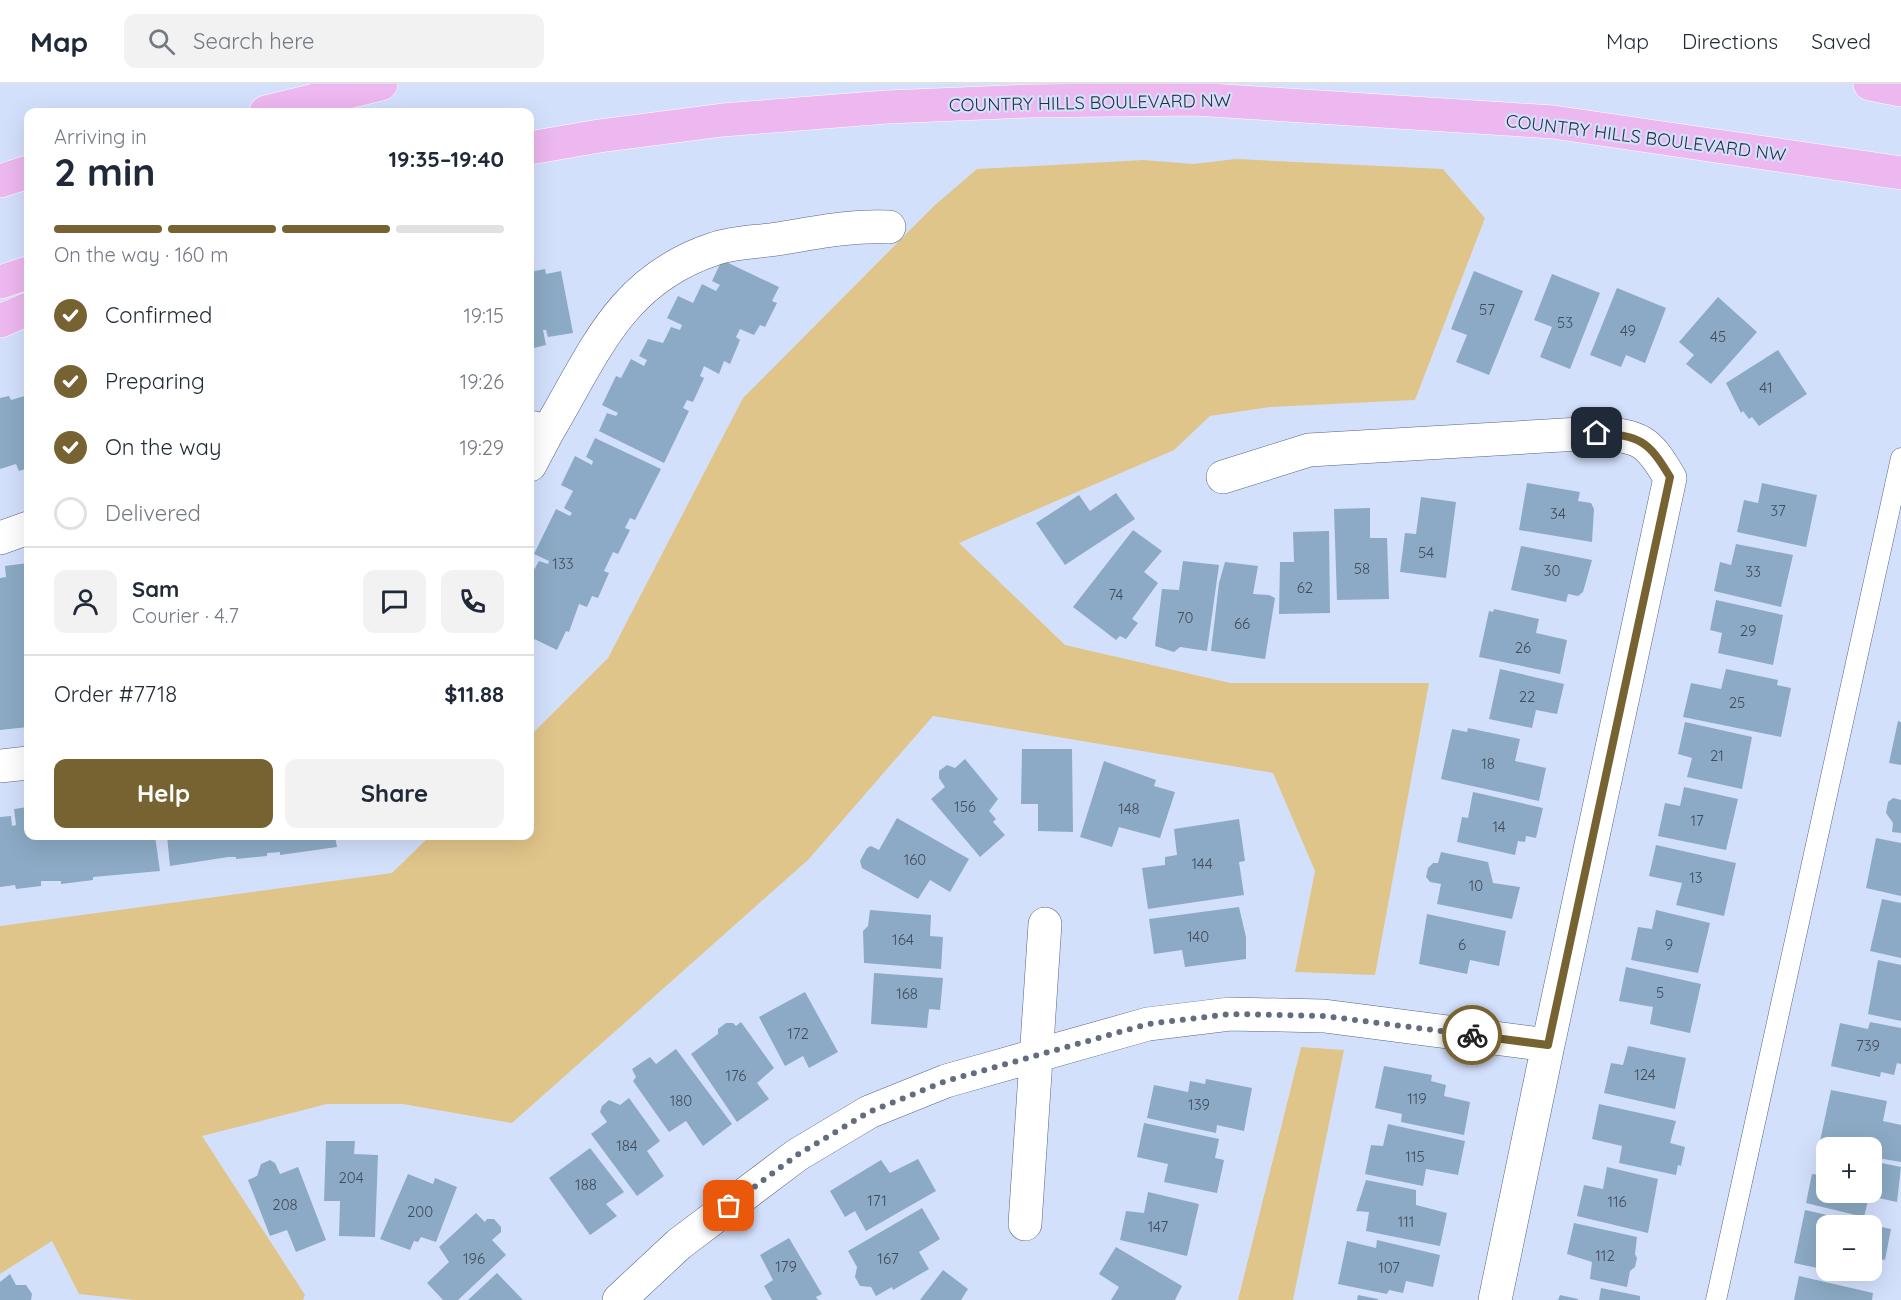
<!DOCTYPE html>
<html lang="en">
<head>
<meta charset="utf-8">
<style>
	body { margin:0; font-family:Quicksand,sans-serif; background:#f2f2f3; color:#1f2937; height:100vh; display:flex; flex-direction:column; font-size:22px; white-space:nowrap }
	* { box-sizing:border-box; margin:0 }
	p { font-size:20px; color:#747a83 }
	.icon { flex:none; width:33px; height:33px; fill:none; stroke:currentColor; stroke-width:2; stroke-linecap:round; stroke-linejoin:round }
	.map { position:relative; flex:1; overflow:hidden }
	.sheet { position:absolute; left:24px; top:24px; width:510px; height:732px; display:flex; flex-direction:column; background:#fff; border-radius:12px; box-shadow:0 6px 24px #0002 }
	.sheet>* { flex:none }
	.tools { position:absolute; left:1816px; top:1053px; display:grid; gap:12px }
	.tools a { display:grid; place-items:center; width:66px; height:66px; border-radius:12px; background:#fff; box-shadow:0 6px 24px #0002; font-size:30px }
	.pin { position:absolute; display:grid; place-items:center; width:51px; height:51px; color:#fff; margin:-26px; border-radius:12px; box-shadow:0 3px 9px #0006 }
	.courier { position:absolute; display:grid; place-items:center; width:60px; height:60px; margin:-30px; border:4px solid #776231; border-radius:50%; background:#fff; color:#222; box-shadow:0 2px 8px #0007 }
	.headline em { font-style:normal; font-weight:700 }
	.headline div { display:flex; flex-direction:column-reverse }
	.headline { display:flex; align-items:center; justify-content:space-between; height:102px; padding:0 30px }
	h1 { font-size:39px; font-weight:700; line-height:45px }
	.bar { display:grid; grid-template-columns:repeat(4,1fr); gap:9px 6px; align-content:center; height:72px; padding:0 30px }
	.bar i { height:8px; border-radius:4px; background:#e0e1e3 }
	.bar .current { background:#776231 }
	.bar p { grid-column:span 4 }
	.line { display:flex; align-items:center; gap:15px; padding:0 30px; border-top:2px solid #e0e1e3 }
	.line div { flex:1 }
	.round { display:grid; place-items:center; flex:none; width:63px; height:63px; border-radius:12px; background:#f2f2f3 }
	ol { padding:0 30px; list-style:none }
	li { display:flex; align-items:center; gap:18px; height:66px }
	li p { margin-inline-start:auto }
	li .icon { padding:6px; border-radius:50%; background:#776231; color:#fff; stroke-width:4 }
	li:last-child { color:#747a83 }
	li i { width:33px; height:33px; border:3px solid #e0e1e3; border-radius:50% }
	.button { display:flex; gap:12px; margin-top:auto; padding:12px 30px }
	.button a { flex:1; height:69px; border-radius:12px; background:#776231; color:#fff; font-size:24px; font-weight:700; line-height:69px; text-align:center }
	.button a+a { background:#f2f2f3; color:#1f2937 }
	header { display:flex; align-items:center; gap:36px; box-sizing:border-box; height:84px; padding:0 30px; background:#fff; border-bottom:2px solid #e0e1e3 }
	header strong { font-size:28px }
	nav { display:flex; gap:33px; margin-inline-start:auto; font-size:21px }
	.search { width:420px; height:54px; background:#f2f2f3; display:flex; align-items:center; gap:15px; box-sizing:border-box; padding:0 21px; border-radius:12px; color:#747a83; font-size:22px }
	.map>svg:first-child { display:block }
	.green { fill:#e0c58a }
	.building { fill:#8caac5 }
	.lines { fill:none; stroke-linecap:round; stroke-linejoin:round }
	.lane-casing { stroke:#576483; stroke-width:21 }
	.street-casing { stroke:#576483; stroke-width:34 }
	.primary-casing { stroke:#fff; stroke-width:34 }
	.lane { stroke:#fff; stroke-width:20 }
	.street { stroke:#fff; stroke-width:33 }
	.primary { stroke:#edb7ef; stroke-width:33 }
	.done { stroke:#646c7f; stroke-width:6; stroke-dasharray:0 10.8 }
	.route { stroke:#776231; stroke-width:8 }
	.labels { text-anchor:middle; stroke-width:4.5; stroke-linejoin:round; paint-order:stroke }
	.number-label { font-size:15px; fill:#414d5e }
	.street-label { font-size:18px; fill:#282e3c; stroke:#d3e0fc }
</style>
</head>
<body>
<header>
<strong>Map</strong>
<div class="search"><svg class="icon" aria-label="search" viewBox="0 0 24 24"><circle cx="10" cy="10" r="6"/><path d="M15 15l6 6"/></svg>Search here</div>
<nav><a>Map</a><a>Directions</a><a>Saved</a></nav>
</header>
<div class="map">
<svg width="1901" height="1216" viewBox="0 0 1901 1216">
	<rect width="100%" height="100%" fill="#d3e0fc"/>
	<path class="green" d="M1236 75 1443 85 1485 134 1415 316 1270 323 1210 332 1174 366 959 459 1065 561 1230 599H1429L1375 891 1295 888 1315 787 1273 689 933 632 808 776 512 1039 403 1020H327L202 1052 305 1211 303 1216H134L79 1210 52 1157 0 1190V842L392 789 430 752H530V652L608 574 743 314 935 121 977 85 1143 76 1193 80Z
		M1301 963 1344 966 1293 1216H1238Z"/>
	<path class="building" d="M722 176 779 203 772 217 777 219 765 243 760 241 754 251 740 245 736 253 740 256 730 280 724 277 719 290 704 282 700 292 704 294 693 318 687 316 683 324 689 327 664 379 599 347 607 329 616 332 618 329 602 321 616 292 621 294 631 275 644 282 647 276 639 272 648 255 663 259 671 243 680 246 682 241 667 234 678 212 693 219 702 200 716 207 720 201 712 197Z
		M545 185 546 190 561 187 573 249 548 253 546 246H543L546 261 530 265V188Z
		M1474 187 1523 207 1489 291 1456 278 1467 251 1451 245Z
		M1552 190 1600 209 1570 285 1540 273 1552 243 1534 236Z
		M1617 204 1666 224 1645 279 1626 271 1621 283 1590 271Z
		M1718 213 1757 248 1711 300 1686 280 1694 271 1679 258Z
		M1778 266 1807 310 1759 342 1752 333 1749 335 1743 327 1741 329 1726 299Z
		M28 311V384L19 387 16 380 0 385V314L9 312 11 316Z
		M595 354 661 385 635 436 630 434 625 444 630 446 618 470 613 468 604 487 609 489 598 514 592 512 587 523 579 520 569 548 566 547 557 566 530 553V493L539 477 548 480 549 477 534 470 556 425 570 432 572 429 564 424 573 407 561 401 575 372 592 381 593 377 586 373Z
		M1527 399 1580 408 1578 417 1591 419 1594 425 1592 458 1519 446Z
		M1762 399 1817 411 1806 463 1737 448 1744 416 1758 419Z
		M1116 409 1135 435 1065 481 1036 439 1079 411 1090 427Z
		M1421 413 1456 418 1446 494 1400 488 1405 449 1416 450Z
		M1370 424V454H1387L1389 515 1337 516 1334 425Z
		M1133 446 1162 467 1144 488 1158 499 1132 535 1138 539 1126 555 1120 552 1116 556 1073 523Z
		M1329 447 1330 529 1279 530 1280 478H1294L1293 448Z
		M1736 460 1793 471 1781 523 1714 507 1720 478 1731 481Z
		M1521 462 1592 476 1583 508 1578 512 1568 510 1566 518 1511 506Z
		M1183 477 1219 481 1207 567 1180 563 1174 568 1155 562 1162 505 1179 506Z
		M1225 478 1258 482 1253 510 1269 511 1275 514 1265 575 1211 567 1219 499Z
		M28 479V643L0 646V494L6 493 5 482Z
		M1716 516 1783 531 1773 581 1718 569 1722 549 1710 546Z
		M1494 525 1539 535 1536 549 1567 556 1560 590 1479 573 1489 527 1493 528Z
		M1500 585 1564 600 1557 630 1536 626 1532 644 1489 635Z
		M1726 585 1778 596 1777 601 1791 604 1781 653 1683 633 1691 599 1721 605Z
		M1898 637 1901 638V681L1889 679Z
		M1685 638 1752 653 1742 705 1687 693 1692 674 1678 670Z
		M1468 644 1520 655 1515 677 1546 684 1539 717 1441 695 1452 645 1467 648Z
		M1022 665H1072L1073 748 1038 747V720H1021Z
		M965 675 998 715 989 727 996 735 993 738 1005 751 980 773 931 715 945 703 939 694V687L947 681 955 684Z
		M1104 677 1156 696 1154 702 1175 708 1160 754 1119 743 1112 763 1080 753Z
		M1684 703 1738 715 1726 766 1658 752 1665 719 1680 722Z
		M1473 708 1543 724 1536 754 1526 752 1525 758 1518 757 1515 771 1457 758 1462 733 1468 734Z
		M1893 714 1901 716V749L1892 748 1893 739 1886 729 1888 718Z
		M28 723V752H155L160 787 93 793V796L61 800V797H41V802L16 805 15 801 0 803V733L11 732 12 742 16 741 14 725Z
		M897 734 969 775 950 808 930 796 918 815 862 784 860 777 867 764 871 762 879 766Z
		M1239 735 1245 777 1239 778 1244 811 1148 825 1142 784 1165 781V773L1177 771 1174 745Z
		M167 752H335L337 763 280 771V768L267 769V772L236 775V773H228L170 782Z
		M1876 754 1901 759V812L1866 804Z
		M1656 761 1736 779 1724 832 1676 821 1682 799 1649 792Z
		M1441 768 1488 778 1493 799 1520 803 1512 835 1437 820 1441 800 1430 798 1426 793 1428 784 1433 779H1438Z
		M1882 815 1901 819V874L1870 867Z
		M1239 823 1246 853V875L1185 883 1182 866 1154 870 1149 835Z
		M870 826 931 831 930 852 943 853 941 885 864 879 863 847 868 842Z
		M1656 826 1710 839 1698 889 1631 876 1638 843 1652 845Z
		M1427 830 1506 847 1499 882 1470 876 1467 890 1419 880Z
		M1878 876 1901 881V937L1868 930Z
		M1626 883 1701 900 1690 949 1650 940 1653 923 1619 917Z
		M874 889 943 894 940 926 929 925 927 944 871 940Z
		M805 908 838 968 809 984 803 972 785 982 759 933Z
		M741 938 774 984 757 999 769 1015 737 1038 691 970 718 950V945L726 939H733L736 942Z
		M1870 938 1901 944V980L1897 979 1894 991 1881 988 1880 993 1831 982 1840 939 1868 945Z
		M1628 962 1686 974 1675 1025 1604 1009 1611 979 1623 981Z
		M676 965 732 1040 703 1062 686 1037 669 1048 633 997 636 993 632 985 650 973 656 980Z
		M1384 982 1432 991 1431 997 1446 1001 1444 1012 1470 1018 1464 1051 1401 1038 1402 1030 1375 1024Z
		M1206 995 1252 1004 1244 1047 1217 1041 1216 1049 1147 1034 1154 1001 1188 1008 1190 997 1205 1000Z
		M1831 1006 1887 1017 1883 1037 1901 1041V1078L1872 1073V1064H1850L1820 1057Z
		M629 1014 660 1057 647 1067 664 1092 637 1112 591 1050 607 1038 600 1028 602 1022 609 1016 620 1021Z
		M1599 1020 1676 1037 1670 1059 1685 1063 1681 1082 1678 1081 1676 1091 1619 1079 1622 1062 1592 1055Z
		M1144 1039 1219 1055 1215 1074 1224 1076 1217 1109 1164 1098 1168 1080 1137 1073Z
		M1388 1040 1465 1057 1458 1091 1426 1085 1423 1102 1365 1090 1371 1061 1383 1062Z
		M326 1057H355L354 1070 378 1071 375 1153 339 1152 340 1117H324Z
		M590 1064 624 1108 606 1120 617 1132 590 1151 549 1094Z
		M1826 1065 1827 1108H1872V1077L1901 1083 1897 1118 1869 1112 1864 1133 1806 1119 1812 1090 1820 1091Z
		M918 1075 936 1107 866 1147 855 1127 845 1133 830 1107 881 1076 890 1089Z
		M270 1076 275 1079 280 1090 298 1083 326 1156 296 1168 287 1146 270 1152 248 1096 257 1092 261 1080Z
		M1607 1083 1658 1095 1648 1149 1577 1132 1584 1101 1603 1105Z
		M408 1090 433 1100 435 1094 457 1103 436 1158 421 1153 418 1158 414 1157 410 1166 380 1155Z
		M1366 1096 1416 1106V1121L1447 1129 1440 1162 1366 1147 1369 1128 1356 1127Z
		M1148 1108 1199 1120 1187 1172 1120 1156 1126 1127 1144 1129Z
		M922 1124 940 1155 919 1168 929 1185 893 1206 892 1203 876 1212 871 1203 860 1202 855 1193 857 1183 848 1167Z
		M1805 1126 1872 1141V1142H1827V1186L1794 1179Z
		M476 1129 485 1138 487 1135H494L501 1143V1148L492 1156 506 1171 458 1216H443L427 1199 449 1178 439 1163Z
		M1574 1139 1637 1153 1635 1170 1637 1174 1635 1183 1630 1187 1627 1203 1590 1195 1592 1178 1567 1170Z
		M1872 1141 1891 1145 1885 1176 1872 1173Z
		M789 1154 822 1210 816 1213 818 1216H772L764 1202 773 1196 760 1171Z
		M1377 1156 1440 1171 1433 1203 1406 1197 1403 1209 1389 1206 1387 1210 1338 1200 1347 1157 1376 1164Z
		M1116 1163 1182 1202 1175 1216H1111L1119 1203 1099 1190Z
		M943 1186 968 1205 961 1216H920Z
		M1837 1186H1852L1851 1190Z
		M497 1189 523 1216H468Z
		M10 1190 16 1201H26L32 1210 31 1216H0V1198Z
		M1799 1192 1873 1209 1872 1216H1794Z
		M1601 1204 1640 1212V1216H1599Z
		M1358 1211 1378 1215V1216H1357Z
		M1560 1211 1578 1215V1216H1558Z"/>
	<g class="lines">
		<defs>
			<path id="lane" d="M1716 1216 1901 374"/>
			<path id="street" d="M530 343 548 347C595 268 620 196 714 165 733 158 757 158 777 155 814 149 851 141 889 143
				M530 381 548 347
				M1223 393 1309 366 1597 349C1640 352 1648 356 1670 394L1548 961
				M0 454 28 444
				M0 682 28 679
				M1025 1140 1045 840
				M619 1216 679 1160 797 1071 869 1028 946 997 1148 940 1230 930 1324 932 1548 961 1495 1216"/>
			<path id="primary" d="M1870 0 1901 6
				M266 28 381 0
				M530 64 599 52 723 36 887 23 1030 17 1194 15 1553 38 1901 89
				M0 97 28 88
				M0 198 28 189
				M0 237 28 225"/>
		</defs>
		<use href="#lane" class="lane-casing"/>
		<use href="#street" class="street-casing"/>
		<use href="#primary" class="primary-casing"/>
		<use href="#lane" class="lane"/>
		<use href="#street" class="street"/>
		<use href="#primary" class="primary"/>
	</g>
	<g class="lines">
		<path class="done" d="M729 1122 797 1071 869 1028 946 997 1148 940 1230 930 1324 932 1472 951"/>
		<path class="route" d="M1472 951 1548 961 1670 393C1648 356 1640 352 1597 349"/>
	</g>
	<g class="labels">
		<g class="number-label">
			<text x="1487" y="231">57</text>
			<text x="1565" y="244">53</text>
			<text x="1628" y="252">49</text>
			<text x="1718" y="258">45</text>
			<text x="1766" y="309">41</text>
			<text x="1778" y="432">37</text>
			<text x="1558" y="435">34</text>
			<text x="1426" y="474">54</text>
			<text x="563" y="485">133</text>
			<text x="1362" y="490">58</text>
			<text x="1552" y="492">30</text>
			<text x="1753" y="493">33</text>
			<text x="1305" y="509">62</text>
			<text x="1116" y="516">74</text>
			<text x="1185" y="539">70</text>
			<text x="1242" y="545">66</text>
			<text x="1748" y="552">29</text>
			<text x="1523" y="569">26</text>
			<text x="1527" y="618">22</text>
			<text x="1737" y="624">25</text>
			<text x="1717" y="677">21</text>
			<text x="1488" y="685">18</text>
			<text x="965" y="728">156</text>
			<text x="1129" y="730">148</text>
			<text x="1697" y="742">17</text>
			<text x="1499" y="748">14</text>
			<text x="915" y="781">160</text>
			<text x="1202" y="785">144</text>
			<text x="1696" y="799">13</text>
			<text x="1476" y="807">10</text>
			<text x="1198" y="858">140</text>
			<text x="903" y="861">164</text>
			<text x="1462" y="866">6</text>
			<text x="1669" y="866">9</text>
			<text x="1660" y="914">5</text>
			<text x="907" y="915">168</text>
			<text x="798" y="955">172</text>
			<text x="1868" y="967">739</text>
			<text x="1645" y="996">124</text>
			<text x="736" y="997">176</text>
			<text x="1417" y="1020">119</text>
			<text x="681" y="1022">180</text>
			<text x="1199" y="1026">139</text>
			<text x="627" y="1067">184</text>
			<text x="1415" y="1078">115</text>
			<text x="351" y="1099">204</text>
			<text x="586" y="1106">188</text>
			<text x="877" y="1122">171</text>
			<text x="1617" y="1123">116</text>
			<text x="285" y="1126">208</text>
			<text x="420" y="1133">200</text>
			<text x="1406" y="1143">111</text>
			<text x="1158" y="1148">147</text>
			<text x="1605" y="1177">112</text>
			<text x="474" y="1180">196</text>
			<text x="888" y="1180">167</text>
			<text x="786" y="1188">179</text>
			<text x="1389" y="1189">107</text>
		</g>
		<g class="street-label">
			<text transform="translate(1090 19) rotate(-1)" y="6">COUNTRY HILLS BOULEVARD NW</text>
			<text transform="translate(1646 54) rotate(7)" y="6">COUNTRY HILLS BOULEVARD NW</text>
		</g>
	</g>
</svg>
<div class="tools">
<a>+</a>
<a>−</a>
</div>
<div class="pin" style="left:729px;top:1122px;background:#ea580c"><svg class="icon" aria-label="bag" viewBox="0 0 24 24"><path d="M5 8h14l-1 12H6zM9 8a3 3 0 0 1 6 0"/></svg></div>
<div class="pin" style="left:1597px;top:349px;background:#1f2937"><svg class="icon" aria-label="home" viewBox="0 0 24 24"><path d="M3 11l9-7 9 7M6 9v11h12V9"/></svg></div>
<div class="courier" style="left:1472px;top:951px"><svg class="icon" aria-label="bike" viewBox="0 0 24 24"><circle cx="6" cy="16" r="4"/><circle cx="18" cy="16" r="4"/><path d="M6 16l4-8h5l3 8M10 8l3 8H6M13 5h3"/></svg></div>
<section class="sheet">
<div class="headline"><div><h1>2 min</h1><p>Arriving in</p></div><em>19:35–19:40</em></div>
<div class="bar"><i class="current"></i><i class="current"></i><i class="current"></i><i></i><p>On the way · 160 m</p></div>
<ol>
<li><svg class="icon" aria-label="check" viewBox="0 0 24 24"><path d="M5 12l5 5 9-10"/></svg>Confirmed<p>19:15</p></li>
<li><svg class="icon" aria-label="check" viewBox="0 0 24 24"><path d="M5 12l5 5 9-10"/></svg>Preparing<p>19:26</p></li>
<li><svg class="icon" aria-label="check" viewBox="0 0 24 24"><path d="M5 12l5 5 9-10"/></svg>On the way<p>19:29</p></li>
<li><i></i>Delivered</li>
</ol>
<div class="line" style="height:108px"><a class="round"><svg class="icon" aria-label="person" viewBox="0 0 24 24"><circle cx="12" cy="8" r="4"/><path d="M4 21q1-7 8-7t8 7"/></svg></a><div><b>Sam</b><p>Courier · 4.7</p></div><a class="round"><svg class="icon" aria-label="chat" viewBox="0 0 24 24"><path d="M4 5h16v11H9l-5 4z"/></svg></a><a class="round"><svg class="icon" aria-label="phone" viewBox="0 0 24 24"><path d="M5 4h4l2 5-3 2q2 4 5 5l2-3 5 2v4C11 20 4 13 5 4z"/></svg></a></div>
<div class="line" style="height:78px"><div>Order #7718</div><b>$11.88</b></div>
<div class="button"><a>Help</a><a>Share</a></div>
</section>
</div>
</body>
</html>
